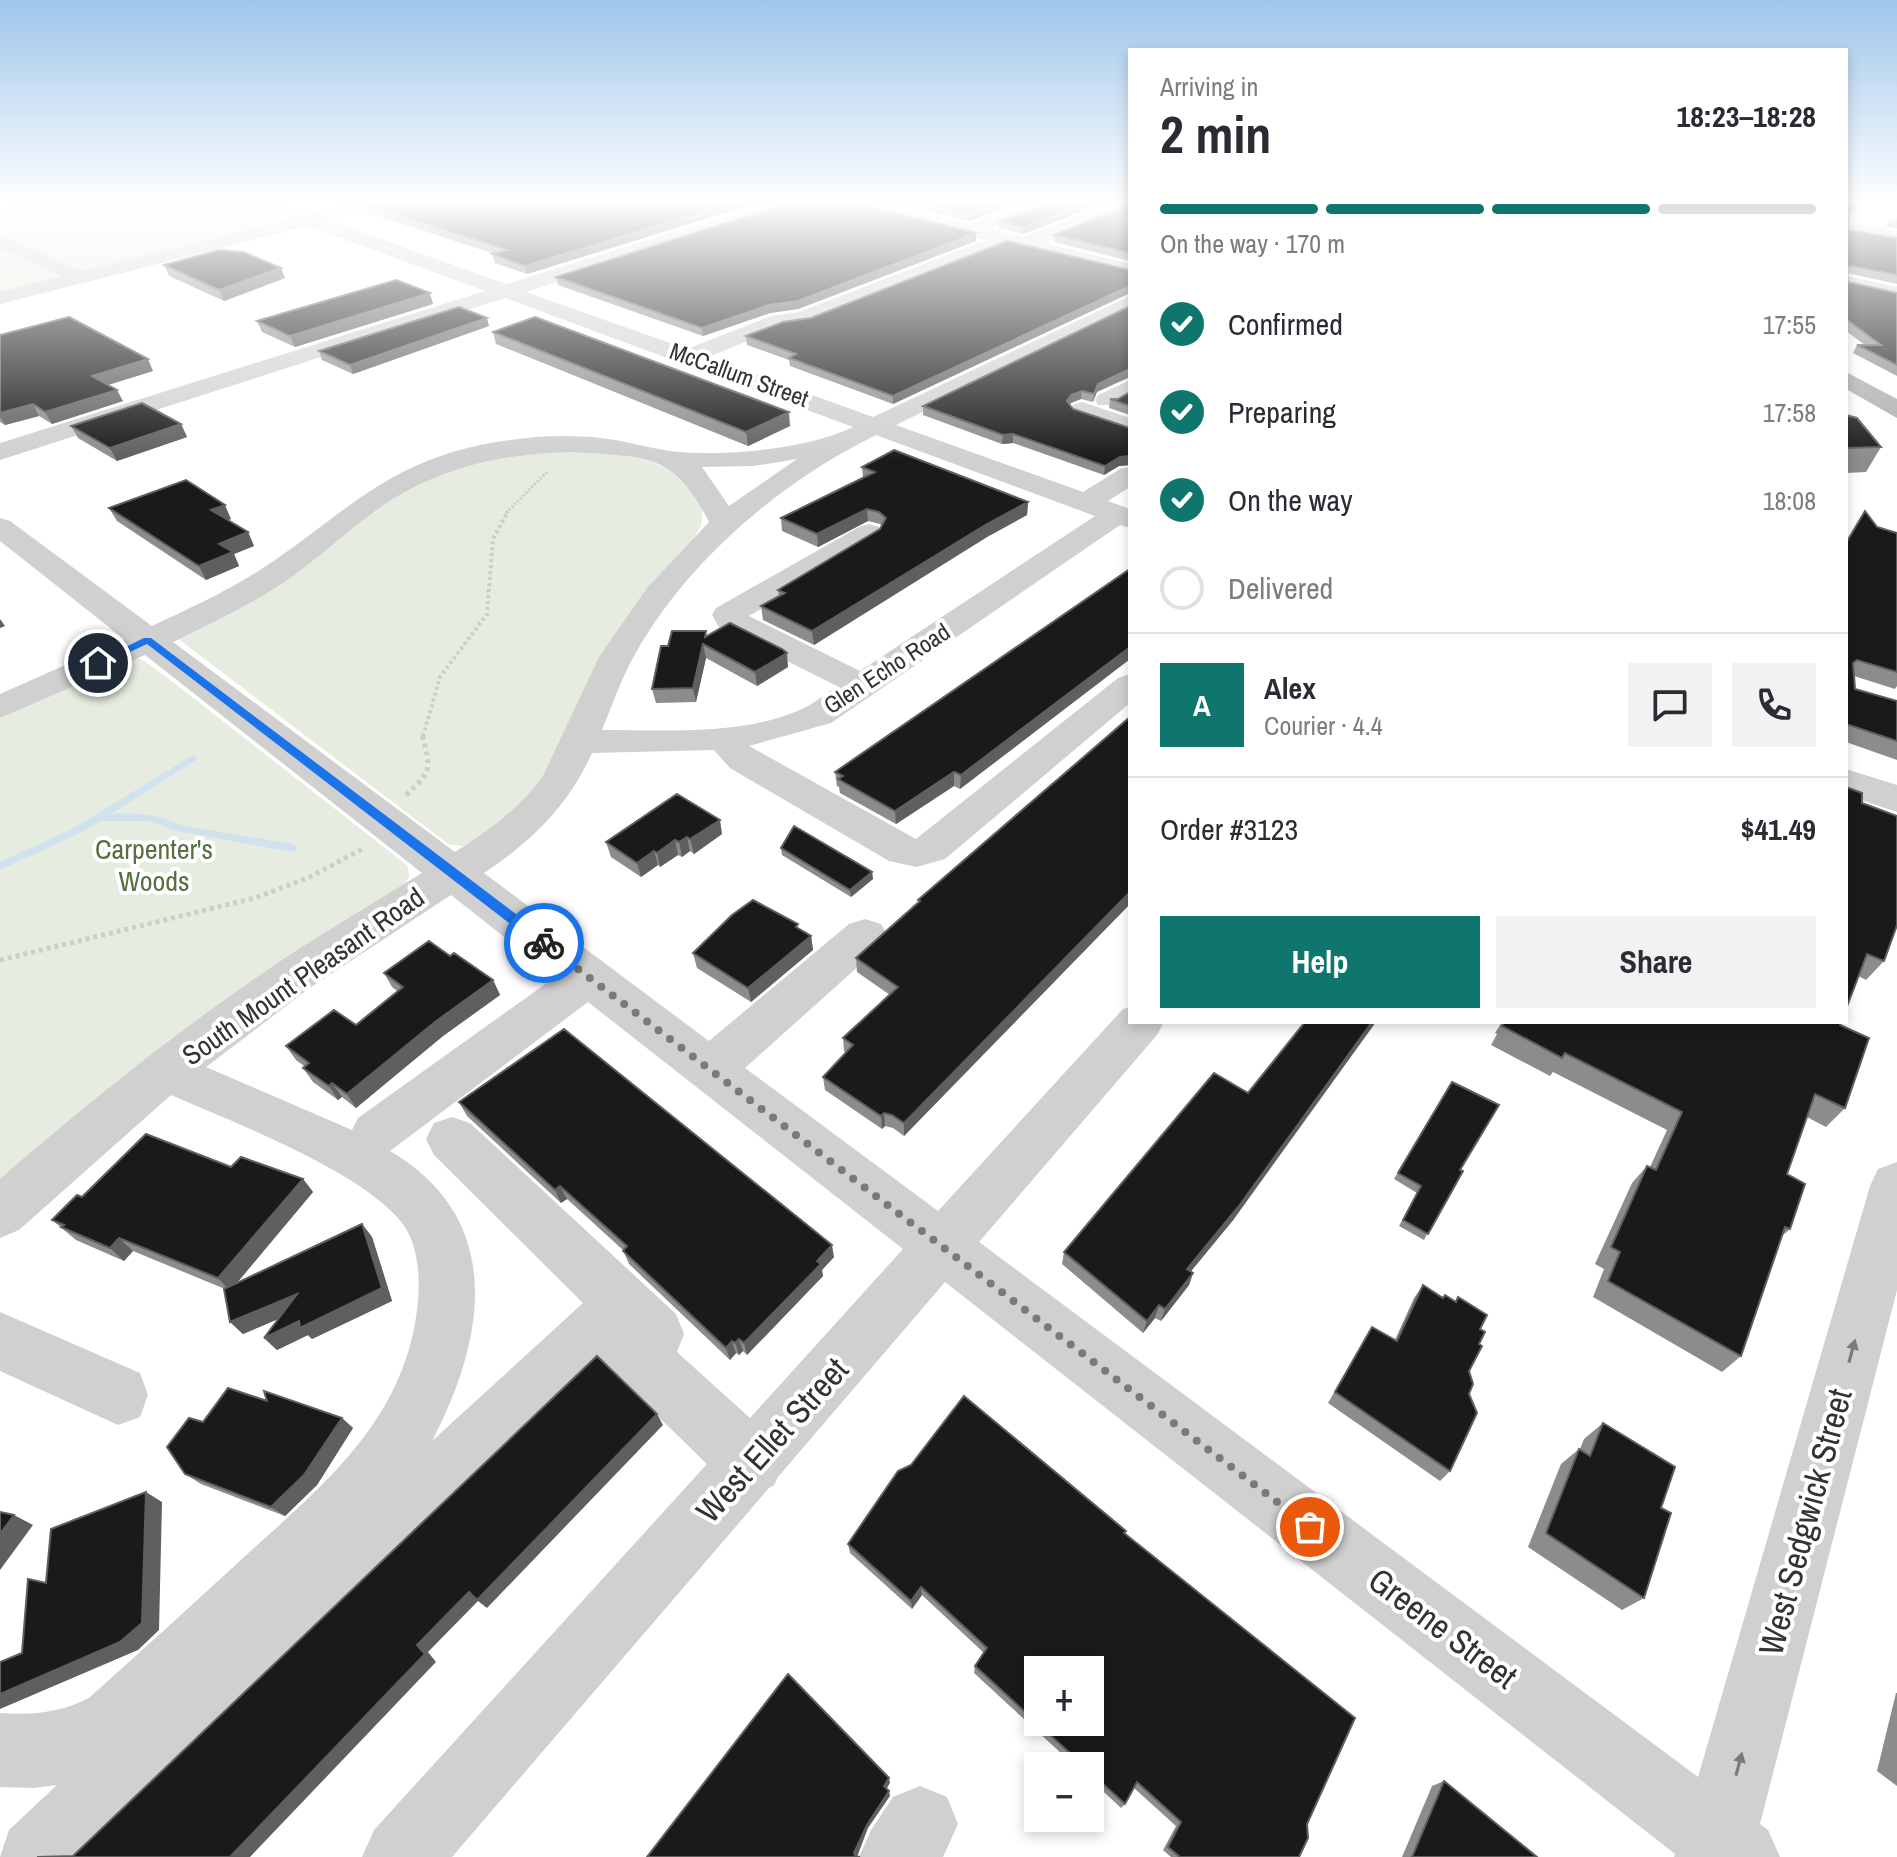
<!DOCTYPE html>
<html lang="en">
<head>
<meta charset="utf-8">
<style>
	body { margin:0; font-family:"Archivo Narrow",sans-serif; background:#f2f2f3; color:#2b2b33; height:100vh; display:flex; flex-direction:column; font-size:30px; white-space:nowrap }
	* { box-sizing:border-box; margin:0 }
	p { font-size:26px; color:#7c7c81 }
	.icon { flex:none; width:44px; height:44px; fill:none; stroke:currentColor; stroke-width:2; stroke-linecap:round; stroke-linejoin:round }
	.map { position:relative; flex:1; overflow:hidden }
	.sheet { position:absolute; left:1128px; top:48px; width:720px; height:976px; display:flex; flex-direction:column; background:#fff; border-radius:0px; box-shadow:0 4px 12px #0003 }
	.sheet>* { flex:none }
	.tools { position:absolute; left:1024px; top:1656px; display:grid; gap:16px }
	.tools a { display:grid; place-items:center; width:80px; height:80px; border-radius:0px; background:#fff; box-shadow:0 4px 12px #0003; font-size:40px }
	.pin { position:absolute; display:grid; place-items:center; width:68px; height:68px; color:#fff; margin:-34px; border:4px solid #fff; border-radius:50%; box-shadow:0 2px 8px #0007 }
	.courier { position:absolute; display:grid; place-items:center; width:80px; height:80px; margin:-40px; border:6px solid #1a73e8; border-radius:50%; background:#fff; color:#222; box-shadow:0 2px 10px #0007 }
	.overview em { font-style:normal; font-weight:700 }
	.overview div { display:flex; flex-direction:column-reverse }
	.overview { display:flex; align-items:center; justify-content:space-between; height:136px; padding:0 32px }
	h1 { font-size:52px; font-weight:700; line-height:60px }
	.bar { display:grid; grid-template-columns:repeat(4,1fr); gap:12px 8px; align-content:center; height:96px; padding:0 32px }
	.bar i { height:10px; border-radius:6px; background:#e1e1e2 }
	.bar .selected { background:#0f766e }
	.bar p { grid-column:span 4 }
	.line { display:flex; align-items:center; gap:20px; padding:0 32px; border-top:2px solid #e1e1e2 }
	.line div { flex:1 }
	.round { display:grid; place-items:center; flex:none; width:84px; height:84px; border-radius:0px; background:#f2f2f3 }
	ol { padding:0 32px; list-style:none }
	li { display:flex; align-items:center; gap:24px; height:88px }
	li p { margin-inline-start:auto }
	li .icon { padding:8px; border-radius:50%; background:#0f766e; color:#fff; stroke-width:4 }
	li:last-child { color:#7c7c81 }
	li i { width:44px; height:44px; border:4px solid #e1e1e2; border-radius:50% }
	.primary-button { display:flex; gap:16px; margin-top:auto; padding:16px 32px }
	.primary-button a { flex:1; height:92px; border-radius:0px; background:#0f766e; color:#fff; font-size:32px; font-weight:700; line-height:92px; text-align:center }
	.primary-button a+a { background:#f2f2f3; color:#2b2b33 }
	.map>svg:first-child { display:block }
	.green { fill:#e6ecdf }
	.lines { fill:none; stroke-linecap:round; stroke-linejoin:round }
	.stream { fill:#cfe2ee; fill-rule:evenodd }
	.path-far2 { stroke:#cdcdcd; stroke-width:3; stroke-dasharray:2 2; stroke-linecap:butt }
	.path-far1 { stroke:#cdcdcd; stroke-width:4; stroke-dasharray:3 3; stroke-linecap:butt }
	.path { stroke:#cdcdcd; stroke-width:5; stroke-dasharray:4 4; stroke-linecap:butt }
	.minor { fill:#d0d0d0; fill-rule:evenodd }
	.major { fill:#ababab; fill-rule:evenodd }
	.wall { fill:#8c8c8c }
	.shaded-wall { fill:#5f5f5f }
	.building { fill:#1a1a1a; stroke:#5f5f5f; stroke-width:2; fill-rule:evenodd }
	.oneway { fill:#7a7a7a }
	.route { fill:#1a73e8 }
	.done { stroke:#7a7a7a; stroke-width:8; stroke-dasharray:0 14.4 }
	.labels { text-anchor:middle; stroke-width:8; stroke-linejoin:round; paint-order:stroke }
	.far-street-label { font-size:24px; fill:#333; stroke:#fff }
	.park-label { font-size:28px; fill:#56703f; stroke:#fff }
	.street-label { font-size:28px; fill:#333; stroke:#fff }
	.near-street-label { font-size:34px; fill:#333; stroke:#fff }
</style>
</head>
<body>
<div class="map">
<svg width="1897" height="1857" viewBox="0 0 1897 1857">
	<rect width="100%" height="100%" fill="#fff"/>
	<path class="green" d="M29 201H244L288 218 281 223 0 295V207Z
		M608 451C660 463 670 463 703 506L701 526 540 787 527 803 468 847 448 844 177 638 410 484 508 453Z
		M135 658 143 660 169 679 408 866 409 877 404 886 0 1186V715Z"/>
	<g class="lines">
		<path class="stream" d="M193 755 196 756 198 758 196 760 111 814C135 813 158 813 180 825L292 844 296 846 297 848 296 850 292 852 177 831 150 821H100L82 832 0 870V862L74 828Z"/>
		<path class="path-far2" d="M506 513 547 472"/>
		<path class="path-far1" d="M423 736 440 677 487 614 493 539 508 511"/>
		<path class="path" d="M406 795C433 770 431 769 422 734
			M0 960 255 898 310 877 364 848"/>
		<path class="minor" d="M249 201H273L311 214 365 201H393L390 205 329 220 506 284 773 201H799L796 205 526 292 687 349 771 316 799 312 986 240 849 205 846 201H875L969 224 1030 201H1054L1051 205 989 229 1023 237 1116 201H1130V207L1044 243 1130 264V276L1007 245 811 323 783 327 708 357 873 417 1130 296V310L896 425 1083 492 1120 469 1130 467V487L1108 501 1130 509V528L1120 525 831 723 749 746 916 839 1118 678 1130 674V703L945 859 917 867 889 861 730 768 714 750 592 753C568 806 532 841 484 873L709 1041 849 924 865 919 881 924 887 935 881 946 745 1068 938 1211 1123 1009 1130 1007V1022H1164L1157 1035 979 1242 1698 1777 1870 1186 1878 1169 1897 1162V1290L1760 1824 1768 1830 1780 1857H1674L1675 1854 945 1282 778 1477 774 1485 769 1488 452 1857H362L374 1830 707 1464 603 1363 92 1857H0L9 1830 57 1785 33 1788 0 1787V1713C33 1715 60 1713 89 1698 140 1652 191 1606 242 1559 323 1485 408 1419 418 1300 420 1276 418 1245 403 1224 364 1172 233 1122 171 1095L19 1230 0 1238V1179C84 1106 171 1036 263 973 315 937 369 906 422 873L145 655 0 718V694L124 639 0 541V518L10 521 152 626C188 609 226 592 260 570 339 519 381 466 480 445 522 437 565 433 608 439 631 442 656 450 679 452 731 456 806 449 853 427L505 298 0 460V443L485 291 308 226 0 304V292L62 276 0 248V235L83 271 291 219ZM876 435 1095 516 860 671 749 616 879 539 884 533 879 527 869 524 859 527 716 608 712 615 719 627 837 686C827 693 817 701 806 707 749 736 664 730 602 730 612 706 621 679 634 656 686 562 780 482 876 435ZM573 452C645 457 674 452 709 522L647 588 599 657 542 778C519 809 488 831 455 852L173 642C211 623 250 605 286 581 319 558 349 529 382 506 440 467 504 453 573 452ZM797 459 729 506 702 467 754 466ZM451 895 555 977 358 1118 352 1130 206 1067 311 987ZM588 1002 903 1249 750 1418 677 1352 684 1334 676 1314 470 1123 452 1117 434 1123 426 1139 434 1155 583 1303 432 1441C486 1338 506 1219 390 1151Z
			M1846 222 1897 231V243L1846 234Z
			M1846 276 1897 287V299L1846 288Z
			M1130 380V397L1116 405H1098L1095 400 1098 395Z
			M1082 402 1130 418V434L1073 415 1069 410 1073 405Z
			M1846 769 1897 785V812L1846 795Z
			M0 1312 140 1373 148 1395 140 1417 118 1425 0 1371Z
			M920 1786 947 1797 958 1824 943 1857H859L871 1830 893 1797Z"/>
		<path class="major" d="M1846 372 1897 399V418L1846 389Z"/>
	</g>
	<path class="wall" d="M386 201H747V206L527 274 495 263 492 254H495L369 213 366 205Z
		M886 201H1023L969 221Z
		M1052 201H1109L1023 234 999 228V221Z
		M1846 201H1866L1848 216 1849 230 1897 238V284L1847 273 1848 282 1897 293V376L1853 353 1857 345H1865L1846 331Z
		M1130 204V261L1054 242V235Z
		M1890 219H1897V229L1886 226Z
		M976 241 798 309 770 313 703 336 558 285 556 277Z
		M164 265 285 278 224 301 169 276Z
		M1130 270V293L893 404 790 366 789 360 747 345 746 336Z
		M433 304 295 347 262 332 257 321Z
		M1130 306 1093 402 1081 399 1071 403 1069 405 1073 409 1130 428V465L1119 466 1104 475 1013 443 1002 444 923 415V406Z
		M489 326 353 374 322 360 319 351Z
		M493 332 790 426 748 446 496 344Z
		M0 335 153 371 108 385 123 401 52 424 39 416 5 425 0 422Z
		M1130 392V415L1109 408 1110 399H1118Z
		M1846 415 1881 447 1866 472 1846 473Z
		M181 424 187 437 117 461 78 438 71 426Z
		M862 467 1028 502 1027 515 987 537 814 645 763 620 761 606 779 597 778 590 880 529 882 526 880 524 868 521 818 547 782 531 781 518 863 478Z
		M109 508 231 519 228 520 248 532 254 546 234 554 239 566 206 580 117 521Z
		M1877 527 1897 533V686L1895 689 1854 676 1855 689 1897 701V760L1846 742V542Z
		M1130 569V659L960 789 954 786 896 824 840 793 839 787 837 786 835 772Z
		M707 636 788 667 757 686 706 658 696 702 656 703 652 689 668 646Z
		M1130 717V904L904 1136 893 1128 885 1126 882 1129 825 1090 823 1077 846 1053 844 1051 843 1038 890 995 857 972 856 958 918 903V900Z
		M1862 803 1884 961 1866 980 1858 976Z
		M722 834 694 854 690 851 682 857 678 855 660 867 658 865 641 877 611 857 606 842Z
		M781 848 872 872 873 879 851 897 782 855Z
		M799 928 811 936 813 950 751 1002 697 968 693 953Z
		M450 956 493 980 500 995 443 1036 356 1108 342 1097 338 1100 313 1082 303 1068 304 1066 296 1060 286 1046 356 1025 397 991 392 987 384 973Z
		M1502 1022H1841L1840 1025 1845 1108 1826 1127 1807 1117 1787 1174 1790 1229 1782 1236 1741 1356 1722 1372 1593 1297 1604 1269 1595 1264 1632 1183 1647 1166 1650 1167 1667 1130 1553 1072 1550 1076 1491 1045 1497 1034 1495 1033Z
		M1452 1082 1460 1170 1424 1240 1399 1226 1417 1193 1394 1179Z
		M459 1102 834 1257 822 1270 823 1276 747 1355 743 1351 739 1355 736 1353 730 1360 629 1264 623 1250 567 1199 561 1203 467 1116Z
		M231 1167 303 1179 313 1192 237 1283 362 1224 372 1237 392 1301 312 1339 308 1335 277 1350 264 1338 278 1319 243 1334 230 1322 225 1289 133 1251 124 1261 76 1240 52 1220 82 1197Z
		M1234 1219 1191 1271 1193 1273 1189 1285 1161 1321 1155 1318 1143 1333 1062 1264 1064 1252Z
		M1423 1285 1480 1329 1479 1344 1469 1371V1394L1450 1471 1440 1481 1328 1403 1372 1327 1395 1340 1414 1298Z
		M267 1401 342 1418 353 1428 317 1485 285 1516 201 1484 185 1474 203 1422Z
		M1603 1423 1661 1508 1644 1598 1622 1610 1528 1547 1561 1464 1579 1449H1580L1584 1439Z
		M1124 1534 1307 1824 1299 1857H1171L1163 1850 1176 1826 1134 1788 1125 1804 1121 1808 1090 1779V1766H1075L974 1673 975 1666 984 1653 922 1595 912 1609 850 1553 848 1544Z
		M1896 1693H1897V1786L1877 1771Z
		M1444 1781 1537 1857H1402L1432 1786Z"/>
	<path class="shaded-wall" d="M339 201H354L340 204Z
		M738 201H747V206L527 274 525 266Z
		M1005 201H1023L969 221V214Z
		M1092 201H1109L1023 234V227Z
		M1862 201H1866L1846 218 1848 213Z
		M976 233V241L798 309 770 313 703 336 702 328Z
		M281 268 285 278 224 301 219 290Z
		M1130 286V293L893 404V396Z
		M430 293 433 304 295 347 290 336Z
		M487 318 489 326 353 374 350 365Z
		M148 359 153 371 98 388 92 376Z
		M1130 369V377L1097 392 1093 402 1094 394 1098 384Z
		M117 390 123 401 52 424 45 412Z
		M1082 391 1081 399 1071 403 1066 410 1067 401 1071 395Z
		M33 404 39 416 5 425 0 417V413Z
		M789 412 790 426 748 446 746 432Z
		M181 424 187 437 117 461 110 448Z
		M1013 434V443L1002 444 1003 435Z
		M1130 456V465L1119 466 1104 475 1105 466 1120 457Z
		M1028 502 1027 515 987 537 814 645 812 631 987 524Z
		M225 505 231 519 218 524 211 510Z
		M867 509 868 521 818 547 817 534Z
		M248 532 254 546 234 554 239 566 206 580 199 566 219 544Z
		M0 619 5 626 0 628Z
		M703 644 706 658 696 702 693 688Z
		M1130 647V659L960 789 961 775Z
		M787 653 788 667 757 686 755 672Z
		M954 772V786L896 824 895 811Z
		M720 820 722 834 694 854 690 839Z
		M687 837 690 851 682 857 679 842Z
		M675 840 678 855 660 867 657 853Z
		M654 851 658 865 641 877 637 863Z
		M872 872 873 879 851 897 850 890Z
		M1130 892V904L904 1136V1123Z
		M811 936 813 950 751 1002 748 988Z
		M493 980 500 995 443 1036 356 1108 347 1094 435 1022Z
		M1372 1022H1376L1234 1219 1183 1281 1187 1269Z
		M332 1083 342 1097 338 1100 329 1086Z
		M884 1113 885 1126 882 1129 881 1116Z
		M303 1179 313 1192 230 1291 218 1278Z
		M560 1186 567 1199 561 1203 555 1190Z
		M362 1224 372 1237 392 1301 312 1339 308 1335 277 1350 264 1338Z
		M119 1238 133 1251 124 1261 110 1248Z
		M832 1245 834 1257 822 1270 823 1276 747 1355 744 1343Z
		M1193 1273 1189 1285 1161 1321 1165 1309Z
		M297 1294 309 1306 243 1334 230 1322Z
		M1159 1305 1155 1318 1143 1333 1147 1321Z
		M739 1339 743 1351 739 1355 735 1343Z
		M732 1341 736 1353 730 1360 726 1348Z
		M657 1414 663 1425 487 1608 478 1601 428 1652 436 1662 250 1857H230L417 1645 469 1592Z
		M342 1418 353 1428 317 1485 285 1516 271 1507Z
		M146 1492 162 1502 159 1630 138 1650 0 1709V1694Z
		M14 1515 33 1525 0 1570V1534Z
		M921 1587 922 1595 912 1609 911 1601Z
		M889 1778 890 1783 885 1791 884 1786Z
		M889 1791 890 1796 868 1828 857 1857H855L854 1853 867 1825Z"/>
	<path class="building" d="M386 201H738L525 266 492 254 507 250 366 205Z
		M795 201H848L976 233 798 301 769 305 702 328 556 277Z
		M914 201H1005L969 214Z
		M1052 201H1092L1023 227 999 221Z
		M1846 201H1862L1848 213 1849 230 1897 238V275L1851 266 1847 268 1848 282 1897 293V365L1857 345H1881L1846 319Z
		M1130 204V253L1054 235Z
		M1007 241 1130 270V286L893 396 789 358 796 354 746 336 783 322 811 318Z
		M219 250 243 252 281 268 219 290 164 265Z
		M396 280 430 293 290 336 257 321Z
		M1130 306V369L1098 384 1094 394 1082 391 1071 395 1067 401 1073 409 1130 428V456L1120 457 1105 466 1013 434 1003 435 923 406Z
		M459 307 487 318 350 365 319 351Z
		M69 317 148 359 92 376 117 390 45 412 33 404 0 413V335Z
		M535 317 789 412 746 432 493 332Z
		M1130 392V406L1110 399H1118Z
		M142 403 181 424 110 448 71 426Z
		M1846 415 1857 418 1881 447 1846 448Z
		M894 450 1028 502 987 524 812 631 761 606 785 593 778 590 880 529 886 518 879 512 867 509 817 534 781 518 875 472 862 467Z
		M186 480 225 505 211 510 248 532 219 544 233 552 199 566 109 508Z
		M1865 511 1877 527 1897 533V672L1857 660 1853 663 1855 689 1897 701V741L1846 724V543Z
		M1130 569V647L961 775 954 772 895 811 838 779 843 776 835 772Z
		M730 623 782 649 787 653 755 672 703 644 693 688 652 689 661 646H668L672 631H706L705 637Z
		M1130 717V892L904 1123 892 1115 884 1113 881 1116 823 1077 853 1045 843 1038 898 987 856 958 920 901 918 900Z
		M1846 787 1862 793V803L1897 816V925L1884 961 1867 954 1846 1009Z
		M677 794 720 820 690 839 687 837 679 842 675 840 657 853 654 851 637 863 606 842Z
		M794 826 872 872 850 890 781 848Z
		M753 900 798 924 796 927 811 936 748 988 693 953 732 915Z
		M429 941 450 956 454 953 493 980 435 1022 347 1094 332 1083 329 1086 303 1068 309 1063 286 1046 334 1010 356 1025 403 987 384 973Z
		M1305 1022H1372L1239 1206 1187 1269 1193 1273 1165 1309 1159 1305 1147 1321 1064 1252 1214 1073 1248 1093Z
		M1504 1022H1841L1840 1025 1869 1038 1845 1108 1815 1094 1787 1174 1805 1184 1790 1229 1785 1227 1741 1356 1608 1281 1620 1252 1611 1247 1647 1166 1656 1170 1682 1112 1565 1053 1562 1058 1502 1026Z
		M564 1029 832 1245 817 1261 821 1264 744 1343 739 1339 735 1343 732 1341 726 1348 623 1251 627 1246 560 1186 555 1190 459 1102Z
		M1452 1082 1499 1105 1460 1170 1463 1171 1428 1234 1403 1220 1421 1186 1398 1173Z
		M146 1134 231 1167 241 1157 303 1179 218 1278 119 1238 110 1248 61 1227 64 1225 52 1220 77 1195 82 1197Z
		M362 1224 382 1288 300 1328 299 1321 264 1338 297 1294 230 1322 224 1289Z
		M1423 1285 1443 1298 1445 1295 1456 1302 1458 1297 1487 1315 1480 1329 1485 1332 1479 1344 1482 1346 1469 1371 1473 1384 1469 1394 1477 1413 1450 1471 1335 1392 1372 1327 1397 1341Z
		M597 1356 657 1414 477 1600 469 1592 417 1645 425 1654 230 1857H37L73 1856Z
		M228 1388 267 1401 264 1391 342 1418 304 1475 271 1507 185 1474 167 1447 189 1418 203 1422Z
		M964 1396 1126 1531 1124 1533 1355 1718 1307 1824 1308 1838 1299 1857H1180L1168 1847 1181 1822 1137 1782 1125 1804 1090 1772V1766H1084L975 1666 987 1648 921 1587 911 1601 848 1544 898 1471 911 1465ZM1038 1670H1090V1722H1038Z
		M1603 1423 1675 1467 1661 1508 1671 1513 1644 1598 1546 1533 1579 1449 1590 1456Z
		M146 1492 142 1623 120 1642 0 1694V1662L22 1653 28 1579 46 1583 51 1529Z
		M0 1512 14 1515 0 1534Z
		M788 1674 889 1778 884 1786 889 1791 867 1825 854 1853 855 1856 860 1857H647Z
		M1444 1781 1537 1857H1412Z"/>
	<defs><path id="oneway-solid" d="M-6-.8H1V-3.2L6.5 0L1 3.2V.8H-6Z" transform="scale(2)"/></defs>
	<g class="oneway">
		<use href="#oneway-solid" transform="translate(1852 1351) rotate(-75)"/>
		<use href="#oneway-solid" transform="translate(1739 1764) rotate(-75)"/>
	</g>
	<linearGradient id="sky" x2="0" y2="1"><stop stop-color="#9ec6ea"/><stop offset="0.44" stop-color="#fff"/><stop offset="1" stop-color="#fff" stop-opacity="0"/></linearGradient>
	<rect width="1897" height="461" fill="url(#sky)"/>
	<path class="route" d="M144 638H151L549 939V946H539L147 644 102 665 93 663Z"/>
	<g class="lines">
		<path class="done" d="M544 943 1310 1527"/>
	</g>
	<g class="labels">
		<g class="far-street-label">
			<text transform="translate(739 375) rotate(20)" y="8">McCallum Street</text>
			<text transform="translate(887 669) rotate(-33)" y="8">Glen Echo Road</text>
		</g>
		<g class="park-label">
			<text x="154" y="859">Carpenter's<tspan x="154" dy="32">Woods</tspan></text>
		</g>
		<g class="street-label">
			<text transform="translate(303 976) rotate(-35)" y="10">South Mount Pleasant Road</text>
		</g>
		<g class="near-street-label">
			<text transform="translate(772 1440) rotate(-48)" y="12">West Ellet Street</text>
			<text transform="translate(1805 1522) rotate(-75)" y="12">West Sedgwick Street</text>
			<text transform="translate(1443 1628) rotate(37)" y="12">Greene Street</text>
		</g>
	</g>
</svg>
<div class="tools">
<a>+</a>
<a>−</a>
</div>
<div class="pin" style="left:1310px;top:1527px;background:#ea580c"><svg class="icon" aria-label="bag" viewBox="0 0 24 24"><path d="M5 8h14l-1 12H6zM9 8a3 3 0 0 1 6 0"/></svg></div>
<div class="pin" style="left:98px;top:663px;background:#1f2937"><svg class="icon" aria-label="home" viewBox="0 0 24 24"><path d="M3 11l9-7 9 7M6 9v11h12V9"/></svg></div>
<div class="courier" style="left:544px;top:943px"><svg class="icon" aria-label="bike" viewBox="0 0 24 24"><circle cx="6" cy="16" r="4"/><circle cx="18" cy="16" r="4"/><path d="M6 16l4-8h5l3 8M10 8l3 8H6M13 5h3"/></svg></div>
<section class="sheet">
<div class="overview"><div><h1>2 min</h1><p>Arriving in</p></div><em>18:23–18:28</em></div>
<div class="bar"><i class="selected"></i><i class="selected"></i><i class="selected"></i><i></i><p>On the way · 170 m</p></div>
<ol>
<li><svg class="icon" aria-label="check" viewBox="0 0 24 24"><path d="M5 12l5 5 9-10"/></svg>Confirmed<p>17:55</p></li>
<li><svg class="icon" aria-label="check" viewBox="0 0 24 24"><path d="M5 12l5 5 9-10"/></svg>Preparing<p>17:58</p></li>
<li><svg class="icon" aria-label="check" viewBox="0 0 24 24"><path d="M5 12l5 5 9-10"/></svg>On the way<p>18:08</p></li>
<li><i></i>Delivered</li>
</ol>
<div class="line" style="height:144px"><b class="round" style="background:#0f766e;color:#fff">A</b><div><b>Alex</b><p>Courier · 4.4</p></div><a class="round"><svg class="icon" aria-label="chat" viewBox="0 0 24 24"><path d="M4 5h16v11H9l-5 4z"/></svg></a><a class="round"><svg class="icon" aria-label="phone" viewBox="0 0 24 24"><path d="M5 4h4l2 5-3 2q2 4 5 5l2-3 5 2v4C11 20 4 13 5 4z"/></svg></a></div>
<div class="line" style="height:104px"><div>Order #3123</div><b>$41.49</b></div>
<div class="primary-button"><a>Help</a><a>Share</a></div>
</section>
</div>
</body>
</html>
